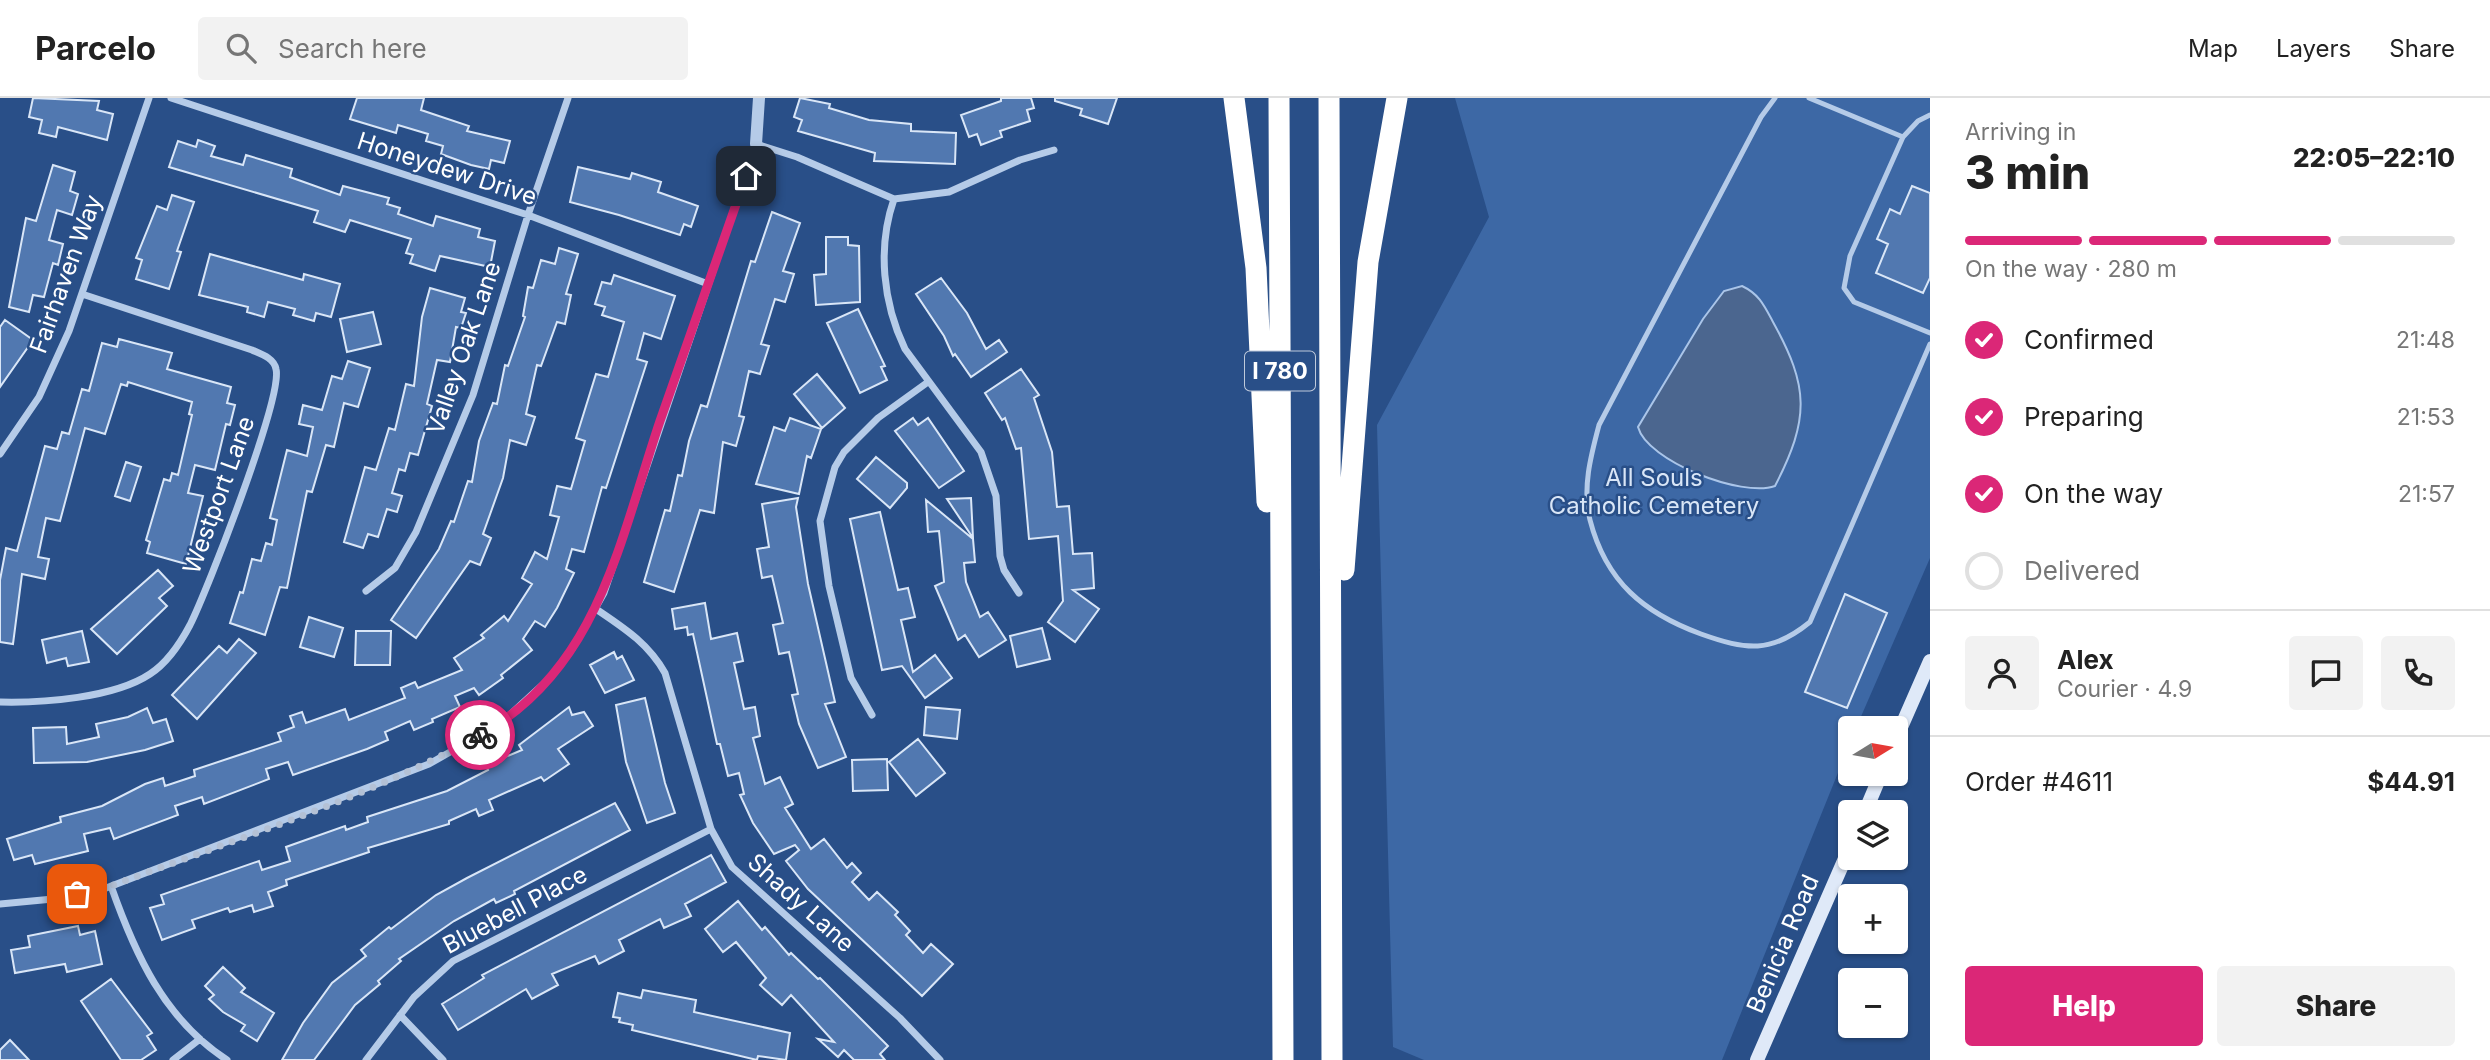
<!DOCTYPE html>
<html lang="en">
<head>
<meta charset="utf-8">
<style>
	body { margin:0; font-family:Inter,sans-serif; background:#f2f2f2; color:#222; height:100vh; display:flex; flex-direction:column; font-size:26px; white-space:nowrap }
	* { box-sizing:border-box; margin:0 }
	p { font-size:23px; color:#767676 }
	.icon { flex:none; width:38px; height:38px; fill:none; stroke:currentColor; stroke-width:2; stroke-linecap:round; stroke-linejoin:round }
	.map { position:relative; flex:1; overflow:hidden }
	.drawer { display:flex; flex-direction:column; background:#fff; width:560px }
	.drawer>* { flex:none }
	.needle { width:46px; rotate:79deg }
	.tools { position:absolute; left:1838px; top:618px; display:grid; gap:14px }
	.tools a { display:grid; place-items:center; width:70px; height:70px; border-radius:7px; background:#fff; box-shadow:0 2px 5px #0004; font-size:35px }
	.pin { position:absolute; display:grid; place-items:center; width:60px; height:60px; color:#fff; margin:-30px; border-radius:14px; box-shadow:0 4px 10px #0006 }
	.courier { position:absolute; display:grid; place-items:center; width:70px; height:70px; margin:-35px; border:5px solid #db2777; border-radius:50%; background:#fff; color:#222; box-shadow:0 2px 9px #0007 }
	.summary em { font-style:normal; font-weight:800 }
	.summary div { display:flex; flex-direction:column-reverse }
	.summary { display:flex; align-items:center; justify-content:space-between; height:119px; padding:0 35px }
	h1 { font-size:46px; font-weight:800; line-height:52px }
	.bar { display:grid; grid-template-columns:repeat(4,1fr); gap:10px 7px; align-content:center; height:84px; padding:0 35px }
	.bar i { height:9px; border-radius:5px; background:#e0e0e0 }
	.bar .selected { background:#db2777 }
	.bar p { grid-column:span 4 }
	.line { display:flex; align-items:center; gap:18px; padding:0 35px; border-top:2px solid #e0e0e0 }
	.line div { flex:1 }
	.round { display:grid; place-items:center; flex:none; width:74px; height:74px; border-radius:7px; background:#f2f2f2 }
	ol { padding:0 35px; list-style:none }
	li { display:flex; align-items:center; gap:21px; height:77px }
	li p { margin-inline-start:auto }
	li .icon { padding:7px; border-radius:50%; background:#db2777; color:#fff; stroke-width:4 }
	li:last-child { color:#767676 }
	li i { width:38px; height:38px; border:4px solid #e0e0e0; border-radius:50% }
	.primary-button { display:flex; gap:14px; margin-top:auto; padding:14px 35px }
	.primary-button a { flex:1; height:80px; border-radius:7px; background:#db2777; color:#fff; font-size:28px; font-weight:800; line-height:80px; text-align:center }
	.primary-button a+a { background:#f2f2f2; color:#222 }
	header { display:flex; align-items:center; gap:42px; box-sizing:border-box; height:98px; padding:0 35px; background:#fff; border-bottom:2px solid #e0e0e0 }
	header strong { font-size:33px }
	nav { display:flex; gap:38px; margin-inline-start:auto; font-size:24px }
	.search { width:490px; height:63px; background:#f2f2f2; display:flex; align-items:center; gap:18px; box-sizing:border-box; padding:0 24px; border-radius:7px; color:#767676; font-size:26px }
	main { display:flex; flex:1; min-height:0 }
	.map>svg:first-child { display:block }
	.green { fill:#3d68a5 }
	.water { fill:#4b668f; stroke:#aac5e9; stroke-width:2 }
	.building { fill:#5178b0; stroke:#d9e6f7; stroke-width:2 }
	.lines { fill:none; stroke-linecap:round; stroke-linejoin:round }
	.service { stroke:#b5cbe8; stroke-width:5 }
	.minor { stroke:#b5cbe8; stroke-width:7 }
	.tertiary { stroke:#b5cbe8; stroke-width:12 }
	.secondary { stroke:#dfe9f8; stroke-width:14 }
	.motorway { stroke:#fff; stroke-width:21 }
	.done { stroke:#b4c1d5; stroke-width:7; stroke-dasharray:0 12.6 }
	.route { stroke:#db2777; stroke-width:9 }
	.labels { text-anchor:middle; stroke-width:5; stroke-linejoin:round; paint-order:stroke }
	.shield { fill:#294f88; stroke:#bfcadb; stroke-width:2 }
	.shield-label { font-size:23px; font-weight:bold; fill:#fff }
	.street-label { font-size:24px; fill:#fff; stroke:#294f88 }
	.park-label { font-size:24px; fill:#d9e6f7; stroke:#294f88 }
</style>
</head>
<body>
<header>
<strong>Parcelo</strong>
<div class="search"><svg class="icon" aria-label="search" viewBox="0 0 24 24"><circle cx="10" cy="10" r="6"/><path d="M15 15l6 6"/></svg>Search here</div>
<nav><a>Map</a><a>Layers</a><a>Share</a></nav>
</header>
<main>
<div class="map">
<svg width="1930" height="962" viewBox="0 0 1930 962">
	<rect width="100%" height="100%" fill="#294f88"/>
	<path class="green" d="M1455 0H1930V460L1856 630H1850V645L1722 962H1424L1393 949 1377 327 1489 119Z"/>
	<path class="water" d="M1742 188C1759 196 1764 207 1773 224 1809 289 1810 320 1775 388 1742 400 1647 363 1638 329L1703 221 1724 193Z"/>
	<path class="building" d="M33 0 99 3 97 12 113 16 107 42 58 29 56 39 39 35 42 22 29 19Z
		M357 0H424L421 12 469 28 467 33 510 43 504 65 491 62 489 71 471 67 441 56 443 48 426 43 428 36 398 27 396 35 350 21Z
		M800 0 830 6 829 10 869 22 911 26V33L956 35 955 66 874 63 875 55 798 33 802 22 794 19Z
		M1001 0H1031L1034 10 1027 12 1030 23 1000 33 1002 39 981 47 977 36 969 39 961 17 1001 3Z
		M1055 0H1117L1108 26 1080 17 1082 11 1055 3Z
		M198 42 215 48 211 58 243 67 246 57 292 71 290 79 340 97 343 88 389 100 387 106 400 110 398 116 433 128 436 118 480 131 478 139 495 143 490 169 440 158 435 173 410 165 413 157 406 155 411 141 350 122 345 134 314 124 318 113 169 69 178 43 196 49Z
		M53 67 75 74 70 93 78 96 72 117 57 112 49 142 63 146 58 167 53 165 44 199 33 197 29 214 9 209 26 120 36 123Z
		M578 69 630 81 632 75 661 84 658 94 698 108 691 129 684 126 680 137 619 117 570 104Z
		M1912 88 1930 95V180L1923 195 1876 175 1888 146 1877 141 1890 111 1900 116Z
		M172 97 194 104 177 153 181 154 169 191 136 181 142 162 136 160 157 108 167 112Z
		M772 114 800 125 783 173 794 176 785 204 775 201 761 246 769 248 760 276 749 273 739 318 744 319 736 348 723 344 714 415 700 412 674 494 644 484 665 412 670 413 678 377 682 378 689 343 701 307 707 309 751 163 755 164Z
		M826 139H848V147L859 148 860 204 816 207 814 177 826 176Z
		M559 150 578 156 566 196 571 197 565 226 557 224 541 268 537 267 526 316 535 319 526 347 510 342 503 380 483 436 491 440 480 467 470 463 416 540 391 522 439 451 451 423 454 424 468 383 472 384 479 343 493 305 497 306 505 267 508 268 525 219 523 218 528 189 533 190 541 162 555 166Z
		M210 156 303 182 304 176 340 186 331 219 316 215 314 223 293 217 295 211 268 204 264 219 247 214 248 209 199 197Z
		M614 177 675 198 661 241 644 235 637 261 647 264 606 390 602 389 584 454 572 451 566 471 574 475 557 510 545 529 535 523 523 541 532 552 501 577 503 580 479 597 474 590 455 598 460 609 432 621 433 624 414 632 410 623 385 634 388 642 367 651 293 677 288 664 266 671 269 681 204 706 202 699 175 708 178 717 114 741 110 730 84 736 88 753 35 766 32 757 14 762 7 741 61 724 60 719 102 708 145 686 163 680 165 688 195 678 194 672 281 643 278 635 294 629 290 618 302 614 306 625 345 611 349 622 405 600 401 590 415 584 418 590 462 572 454 560 484 540 481 537 504 518 508 523 532 486 522 480 535 454 547 461 559 419 550 417 557 388 571 391 585 343 576 340 596 276 608 279 624 224 602 217 605 209 595 206 602 184 611 186Z
		M941 180 967 215 986 251 999 242 1007 254 971 279 955 256 953 258 944 238 916 196Z
		M430 190 465 200 461 214 466 215 461 230 456 229 450 264 437 262 427 306 432 308 418 357 410 355 405 373 399 371 392 395 402 398 397 414 387 411 378 439 368 436 363 450 344 444 365 369 376 372 389 330 395 332 406 286 414 288 422 219Z
		M858 211 885 268 881 269 887 282 860 295 827 225Z
		M373 214 381 246 347 254 340 221Z
		M5 222 33 242 0 289V229Z
		M119 241 172 255 167 271 231 289 227 305 235 307 230 327 226 326 215 372 195 367 188 395 203 398 186 466 147 455 150 444 146 442 164 381 170 383 172 375 178 377 192 317 189 316 192 304 128 284 127 288 121 286 105 336 85 330 60 423 46 420 38 459 49 461 45 481 22 476 13 546 0 544V482L6 450 17 453 45 348 57 351 62 334 69 336 82 291 89 293 102 245 117 249Z
		M348 263 370 270 358 309 344 305 334 349 326 347 312 394 307 393 287 490 280 489 265 537 230 525 240 494 243 495 252 461 261 463 266 445 272 447 277 422 270 420 287 352 307 358 313 329 299 326 303 307 322 312 332 278 342 281Z
		M1021 271 1039 297 1034 300 1052 354 1057 409 1069 408 1073 456 1092 455 1094 490 1073 492 1099 511 1075 544 1048 524 1063 503 1058 438 1029 441 1021 350 1016 351 1005 320 1002 322 985 295Z
		M817 276 845 310 822 330 794 296Z
		M790 320 821 331 811 360 807 358 799 396 756 386 774 329 785 333Z
		M913 320 918 327 928 320 964 373 939 390 895 333Z
		M876 359 907 385V390L890 410 857 381Z
		M126 364 141 369 130 403 115 398Z
		M798 400 796 409 808 486 835 604 825 606 846 659 818 670 799 626 792 597 798 596 789 554 779 556 773 527 783 525 772 478 762 480 757 451 769 449 762 406Z
		M971 400 973 440 947 401Z
		M926 402 973 441 975 464 964 465 966 484 980 519 988 514 1006 542 979 559 965 537 958 542 935 488 944 484 939 433 928 434Z
		M880 414 898 492 908 490 915 519 901 522 913 574 935 557 952 580 925 600 902 568 882 572 850 421Z
		M158 472 173 488 159 500 167 508 117 556 91 531Z
		M1845 496 1887 515 1847 610 1805 594Z
		M705 505 711 541 737 535 743 563 734 565 744 611 755 609 760 638 753 640 765 686 780 679 793 706 785 710 811 751 824 741 847 770 852 765 861 775 852 784 869 802 877 794 898 814 895 817 910 833 906 837 923 855 931 846 953 866 922 898 808 791 786 763 799 752 795 747 774 756 753 725 740 697 744 696 739 675 728 678 720 646H717L693 536 688 537 687 529 675 531 672 511Z
		M309 519 343 530 334 559 300 549Z
		M1042 530 1050 561 1017 569 1010 538Z
		M82 533 89 564 68 568 66 560 47 565 42 542Z
		M356 533H391L390 567H355Z
		M239 541 256 555 197 621 172 597 219 548 227 555Z
		M614 554 617 561 622 558 634 582 605 595 590 567Z
		M645 600 665 685 675 715 647 725 626 664 616 607Z
		M569 609 572 617 584 614 593 628 558 651 569 666 544 683 541 679 489 702 493 712 479 718 476 711 449 723V726L368 750 369 754 286 782 287 787 268 794 273 808 254 814 252 807 230 814 228 810 192 822 195 830 162 842 150 810 164 806 161 797 259 763 262 772 290 763 286 749 345 728 346 732 368 724 367 719 447 693 488 672 486 667 522 652 519 647Z
		M926 609 960 612 957 641 924 637Z
		M147 610 153 625 166 621 173 643 145 652 87 664 34 665 33 630 66 629 67 646 99 639 96 626 128 619Z
		M918 641 945 675 916 698 889 664Z
		M887 661 888 692 853 693 852 662Z
		M615 705 630 732 514 793 515 796 496 805 494 801 454 823 399 861 401 863 378 883 380 886 355 907 314 962H282L303 925 332 885 366 858 361 852 389 829 391 831 436 797 467 780Z
		M711 757 726 784 685 806 691 818 664 830 660 821 619 842 624 853 599 866 595 858 552 876 558 887 532 901 526 891 458 932 442 906 484 880 482 877Z
		M738 803 762 832 765 829 789 857 791 855 818 881 820 880 888 948 880 956 885 962H854L844 952 838 959 818 941 834 944 791 897 782 907 760 887 766 880 736 844 723 854 705 831Z
		M78 828 80 837 95 833 102 866 67 874 65 866 15 875 11 852 30 849 28 838Z
		M223 869 245 890 241 894 274 915 257 943 241 933 245 927 223 914 209 901 214 897 205 888Z
		M111 881 152 935 147 938 156 952 141 962H121L81 903Z
		M643 892 696 902 694 914 790 935 786 962 758 958 757 962 632 932 633 927 619 924 620 920 613 919 618 895 641 900Z
		M10 942 29 962H0V952Z"/>
	<g class="lines">
		<path class="service" d="M1775 0 1761 19 1599 327C1591 357 1582 390 1590 422 1606 484 1644 515 1701 536 1746 552 1771 556 1810 524L1930 246
			M1809 0 1903 39
			M1930 17 1918 23 1903 39 1850 158 1844 190 1854 204 1930 235"/>
		<path class="minor" d="M171 0 528 117 708 186
			M894 101C877 150 883 205 905 251L981 354 996 398 1000 458 1004 472 1019 495
			M0 356 39 299 69 233 149 0
			M366 493 395 470 416 434 473 297 528 117 568 0
			M596 511C624 530 648 545 665 575L711 731 732 769 900 920 940 962
			M0 604C43 605 114 600 150 576 167 565 181 544 190 527 207 493 283 299 276 271 274 260 261 256 252 252L82 196
			M872 617 851 580 829 488 820 423 835 369 844 354 878 320 928 284
			M111 788C135 856 164 921 227 962
			M0 806 53 801 101 792 429 666 501 625 551 579 572 551 604 495 756 46 797 59 894 101 949 94 1020 62 1054 52
			M400 917 443 962
			M173 962 200 941
			M366 962 414 899 453 863 711 731"/>
		<path class="tertiary" d="M756 46 759 0"/>
		<path class="secondary" d="M1895 643 1930 563
			M1865 714 1881 676
			M1757 962 1850 749"/>
		<path class="motorway" d="M1234 0 1256 170 1267 404
			M1279 0 1283 962
			M1329 0 1332 962
			M1344 472 1368 164 1397 0"/>
	</g>
	<g class="lines">
		<path class="done" d="M77 796 111 788C235 741 364 702 480 637"/>
		<path class="route" d="M480 637C599 571 620 441 660 323 688 241 718 160 746 78"/>
	</g>
	<g class="labels">
		<rect class="shield" x="1245" y="253.5" width="70" height="39" rx="5"/>
		<g class="shield-label">
			<text x="1280" y="281">I 780</text>
		</g>
		<g class="street-label">
			<text transform="translate(447 71) rotate(18)" y="8">Honeydew Drive</text>
			<text transform="translate(66 176) rotate(-70)" y="8">Fairhaven Way</text>
			<text transform="translate(464 250) rotate(-71)" y="8">Valley Oak Lane</text>
			<text transform="translate(219 397) rotate(-70)" y="8">Westport Lane</text>
			<text transform="translate(801 805) rotate(42)" y="8">Shady Lane</text>
			<text transform="translate(515 812) rotate(-28)" y="8">Bluebell Place</text>
			<text transform="translate(1783 846) rotate(-67)" y="8">Benicia Road</text>
		</g>
		<g class="park-label">
			<text x="1654" y="388">All Souls<tspan x="1654" dy="28">Catholic Cemetery</tspan></text>
		</g>
	</g>
</svg>
<div class="tools">
<a><svg class="needle" viewBox="-14 -14 28 28"><path d="M0-13l5 13h-10z" fill="#e53935"/><path d="M0 13l5-13h-10z" fill="#767676"/></svg></a>
<a><svg class="icon" aria-label="layers" viewBox="0 0 24 24"><path d="M12 4l9 5-9 5-9-5zM3 14l9 5 9-5"/></svg></a>
<a>+</a>
<a>−</a>
</div>
<div class="pin" style="left:77px;top:796px;background:#ea580c"><svg class="icon" aria-label="bag" viewBox="0 0 24 24"><path d="M5 8h14l-1 12H6zM9 8a3 3 0 0 1 6 0"/></svg></div>
<div class="pin" style="left:746px;top:78px;background:#1f2937"><svg class="icon" aria-label="home" viewBox="0 0 24 24"><path d="M3 11l9-7 9 7M6 9v11h12V9"/></svg></div>
<div class="courier" style="left:480px;top:637px"><svg class="icon" aria-label="bike" viewBox="0 0 24 24"><circle cx="6" cy="16" r="4"/><circle cx="18" cy="16" r="4"/><path d="M6 16l4-8h5l3 8M10 8l3 8H6M13 5h3"/></svg></div>
</div>
<section class="drawer">
<div class="summary"><div><h1>3 min</h1><p>Arriving in</p></div><em>22:05–22:10</em></div>
<div class="bar"><i class="selected"></i><i class="selected"></i><i class="selected"></i><i></i><p>On the way · 280 m</p></div>
<ol>
<li><svg class="icon" aria-label="check" viewBox="0 0 24 24"><path d="M5 12l5 5 9-10"/></svg>Confirmed<p>21:48</p></li>
<li><svg class="icon" aria-label="check" viewBox="0 0 24 24"><path d="M5 12l5 5 9-10"/></svg>Preparing<p>21:53</p></li>
<li><svg class="icon" aria-label="check" viewBox="0 0 24 24"><path d="M5 12l5 5 9-10"/></svg>On the way<p>21:57</p></li>
<li><i></i>Delivered</li>
</ol>
<div class="line" style="height:126px"><a class="round"><svg class="icon" aria-label="person" viewBox="0 0 24 24"><circle cx="12" cy="8" r="4"/><path d="M4 21q1-7 8-7t8 7"/></svg></a><div><b>Alex</b><p>Courier · 4.9</p></div><a class="round"><svg class="icon" aria-label="chat" viewBox="0 0 24 24"><path d="M4 5h16v11H9l-5 4z"/></svg></a><a class="round"><svg class="icon" aria-label="phone" viewBox="0 0 24 24"><path d="M5 4h4l2 5-3 2q2 4 5 5l2-3 5 2v4C11 20 4 13 5 4z"/></svg></a></div>
<div class="line" style="height:91px"><div>Order #4611</div><b>$44.91</b></div>
<div class="primary-button"><a>Help</a><a>Share</a></div>
</section>
</main>
</body>
</html>
